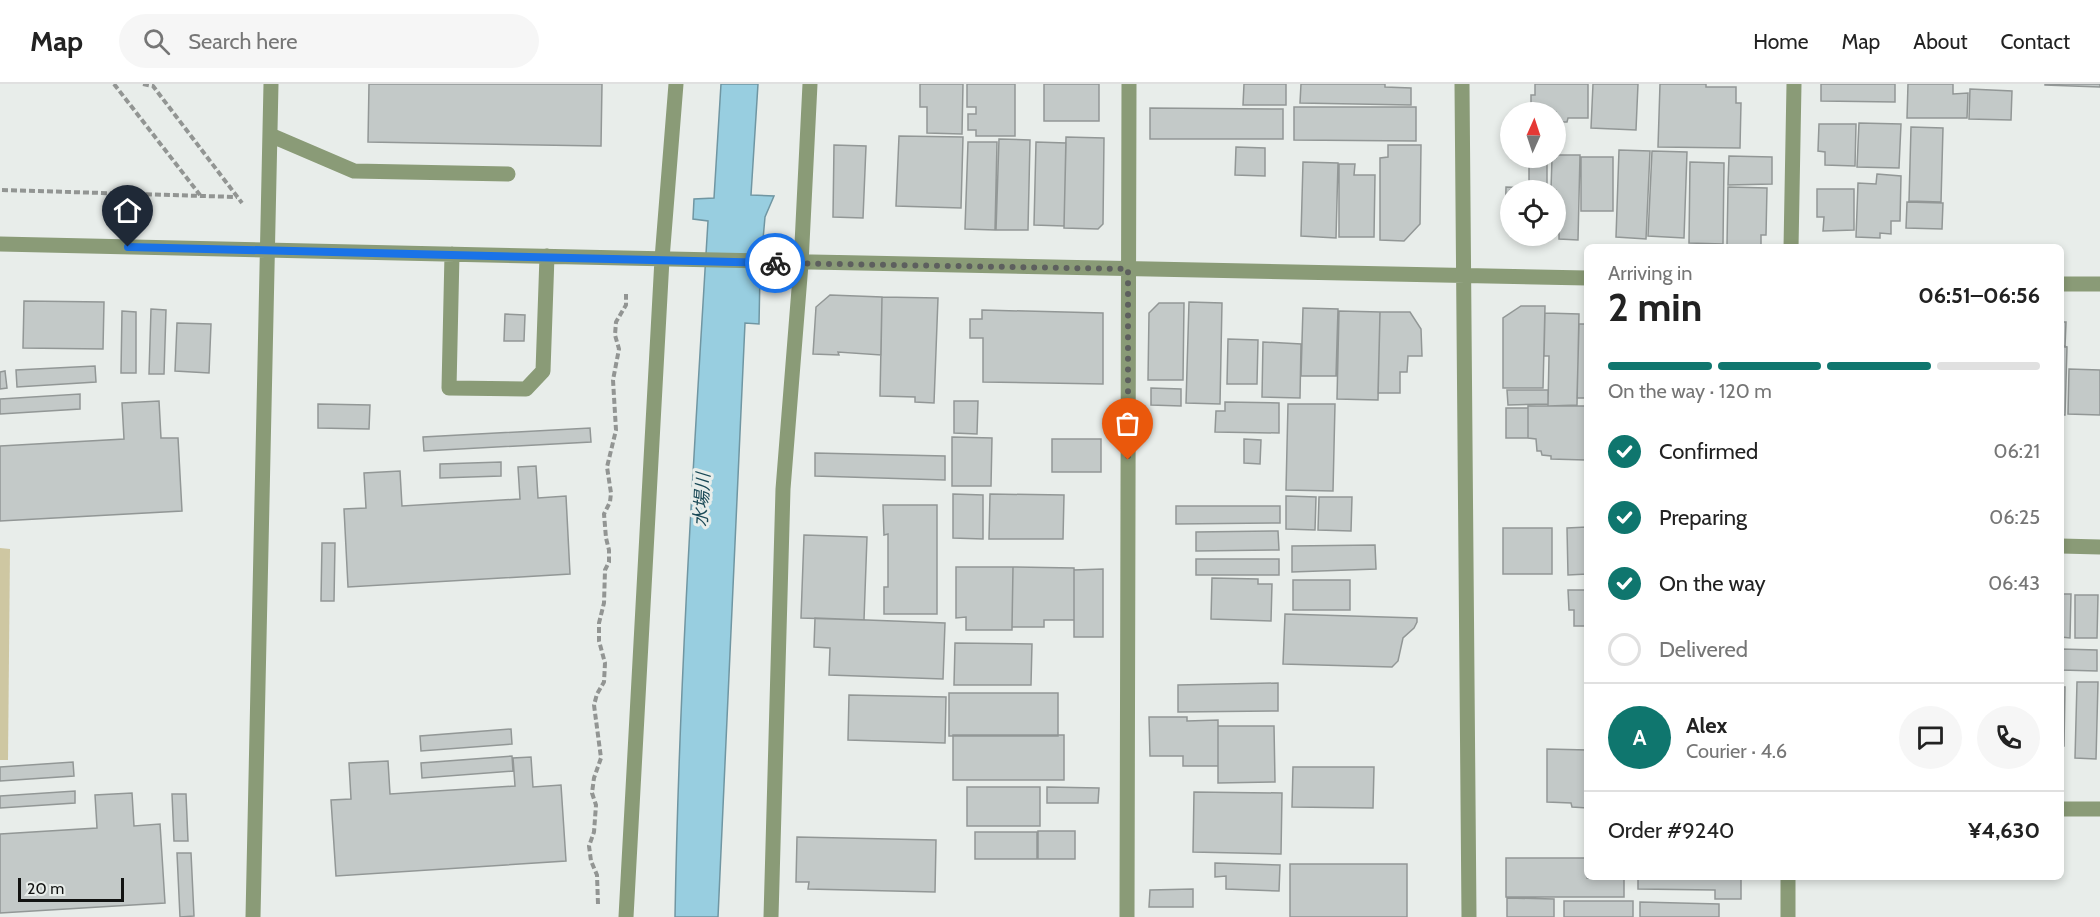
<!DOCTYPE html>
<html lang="en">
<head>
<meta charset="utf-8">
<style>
	body { margin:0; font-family:Cabin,"Noto Sans JP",sans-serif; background:#f6f6f6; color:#222; height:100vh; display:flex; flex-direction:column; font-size:22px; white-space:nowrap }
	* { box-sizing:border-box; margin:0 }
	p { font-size:20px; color:#767676 }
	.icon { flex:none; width:33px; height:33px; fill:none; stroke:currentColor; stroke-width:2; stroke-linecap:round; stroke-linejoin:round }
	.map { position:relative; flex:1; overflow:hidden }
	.side { position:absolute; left:1584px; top:160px; width:480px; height:636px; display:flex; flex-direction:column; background:#fff; border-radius:9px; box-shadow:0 3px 9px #0003 }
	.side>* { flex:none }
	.needle { width:39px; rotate:3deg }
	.fabs { position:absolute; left:1500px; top:18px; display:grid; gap:12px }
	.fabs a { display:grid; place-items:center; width:66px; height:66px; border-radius:50%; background:#fff; box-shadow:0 3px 9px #0003; font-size:30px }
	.scale { position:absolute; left:18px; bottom:15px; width:106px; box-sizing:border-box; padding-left:6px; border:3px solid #121312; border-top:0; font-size:16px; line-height:21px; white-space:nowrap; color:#121312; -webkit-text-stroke:4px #e8edea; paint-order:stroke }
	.pin { position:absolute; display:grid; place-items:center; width:51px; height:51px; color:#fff; margin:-62px -26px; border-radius:50% 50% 50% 0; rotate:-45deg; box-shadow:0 0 6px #0007 }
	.pin .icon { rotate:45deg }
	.courier { position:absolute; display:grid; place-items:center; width:60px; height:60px; margin:-30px; border:4px solid #1a73e8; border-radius:50%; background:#fff; color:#222; box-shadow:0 2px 8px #0007 }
	.headline em { font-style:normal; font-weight:700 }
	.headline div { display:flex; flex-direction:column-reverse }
	.headline { display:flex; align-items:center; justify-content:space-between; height:102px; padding:0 24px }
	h1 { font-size:39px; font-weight:700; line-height:45px }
	.bar { display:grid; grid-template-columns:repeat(4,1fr); gap:9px 6px; align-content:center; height:72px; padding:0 24px }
	.bar i { height:8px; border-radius:4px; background:#e0e0e0 }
	.bar .current { background:#0f766e }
	.bar p { grid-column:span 4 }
	.line { display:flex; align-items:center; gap:15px; padding:0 24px; border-top:2px solid #e0e0e0 }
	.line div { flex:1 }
	.round { display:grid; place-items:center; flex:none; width:63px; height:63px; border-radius:32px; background:#f6f6f6 }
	ol { padding:0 24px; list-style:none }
	li { display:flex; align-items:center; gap:18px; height:66px }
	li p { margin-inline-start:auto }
	li .icon { padding:6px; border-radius:50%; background:#0f766e; color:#fff; stroke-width:4 }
	li:last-child { color:#767676 }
	li i { width:33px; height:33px; border:3px solid #e0e0e0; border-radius:50% }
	header { display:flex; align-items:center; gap:36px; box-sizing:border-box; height:84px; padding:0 30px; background:#fff; border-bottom:2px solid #e0e0e0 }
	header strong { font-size:28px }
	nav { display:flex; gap:33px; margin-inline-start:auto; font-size:21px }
	.search { width:420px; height:54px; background:#f6f6f6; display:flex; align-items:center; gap:15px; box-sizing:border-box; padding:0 21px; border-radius:33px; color:#767676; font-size:22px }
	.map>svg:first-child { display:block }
	.green { fill:#cec7a2 }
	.water { fill:#98cee0; stroke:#7096a2; stroke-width:1.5 }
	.building { fill:#c3c9c8; stroke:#929796; stroke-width:1.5 }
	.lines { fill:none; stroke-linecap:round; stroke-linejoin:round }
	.path { stroke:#929593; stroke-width:4; stroke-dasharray:6 3; stroke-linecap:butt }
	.minor { stroke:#8a9b77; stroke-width:15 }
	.done { stroke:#5d5f5e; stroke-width:6; stroke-dasharray:0 10.8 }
	.route { stroke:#1a73e8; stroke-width:8 }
	.labels { text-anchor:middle; stroke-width:6; stroke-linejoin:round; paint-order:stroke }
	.water-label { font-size:18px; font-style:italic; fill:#194855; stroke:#e8edea }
</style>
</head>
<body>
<header>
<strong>Map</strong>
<div class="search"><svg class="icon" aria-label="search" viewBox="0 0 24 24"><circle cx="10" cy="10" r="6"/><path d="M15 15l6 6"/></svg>Search here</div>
<nav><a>Home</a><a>Map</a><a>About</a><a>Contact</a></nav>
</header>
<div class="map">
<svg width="2100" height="833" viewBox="0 0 2100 833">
	<rect width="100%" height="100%" fill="#e8edea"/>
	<path class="green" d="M0 464 10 465 8 676H0Z"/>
	<path class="water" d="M721 0H758L751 111 774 112 765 133 760 189 759 240 745 239 718 833H675C679 601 694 369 708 137L693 135 694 115 714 114Z"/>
	<path class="building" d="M369 0H602L601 62 368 58Z
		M920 0H963L962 50 927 49V23H920Z
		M967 0H1015V52H976V46H968V30H976V23H967Z
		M1044 0H1099V37H1044Z
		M1244 0H1286V21H1243Z
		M1301 0H1385V3L1411 4V21L1300 19Z
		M1535 0H1588V34H1568L1567 38H1556V28H1531V11H1535Z
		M1593 0H1638L1636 46 1591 44Z
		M1660 0H1706V3H1736V19H1741L1740 64 1658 63Z
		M1821 0H1895V18L1821 17Z
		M1908 0H1953V10L1968 9 1967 34H1907Z
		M2045 0H2100V3L2045 1Z
		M1970 5 2012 7 2011 36 1969 35Z
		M1294 23H1416V57L1294 56Z
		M1150 24 1283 25V55H1150Z
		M1859 39 1901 40 1899 84 1857 83Z
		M1819 40H1856L1855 82 1825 81V68L1818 67Z
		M1911 43 1943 44 1941 118 1909 117Z
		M899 52 963 53 961 124 896 122Z
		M1066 53 1104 54 1103 140 1098 145 1064 144Z
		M999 55 1030 56 1028 146H996Z
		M968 58H997L995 146 965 145Z
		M1036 58 1066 59 1064 142 1034 141Z
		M834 61 866 62 863 134 833 133Z
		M1388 61H1421L1420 140 1404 157 1380 156V74L1388 73Z
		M1236 63 1265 64V92L1235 91Z
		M1619 66 1650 67 1646 155 1616 153Z
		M1652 67 1687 68 1684 154 1648 152Z
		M1556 71H1580L1578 156 1559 155V133H1556V106H1551L1552 74H1556Z
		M1729 72 1772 73V100L1728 101Z
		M1581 73H1613V127H1581Z
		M1303 78 1338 79 1336 154 1301 152Z
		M1690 78 1724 79 1723 160 1689 159Z
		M1339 80H1355L1354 91H1375L1374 153H1339Z
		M1529 80H1547V106H1510V142H1505L1506 103 1529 104Z
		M1877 90 1901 92 1900 137H1891V150L1880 149V154L1856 153 1858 99 1876 100Z
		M1728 103 1767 104 1766 151H1761V162L1727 161Z
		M1817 105H1854V146L1823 147 1824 133H1817Z
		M1907 118 1943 119 1942 145 1906 144Z
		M830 211 882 213 881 271 838 268 839 271 813 270 816 223Z
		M882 213 938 214 934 319 915 318V313L880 312Z
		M24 217 104 218 103 265 23 264Z
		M1189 218 1222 219 1220 320 1186 319Z
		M1159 219H1184L1183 296H1148L1149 229Z
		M1521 222H1545L1543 304H1503V234Z
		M1303 224 1338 225 1336 292H1301Z
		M151 225 166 226 164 290H149Z
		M982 226 1103 229V300L983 298V254H970V235H982Z
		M122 227 136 228V289H121Z
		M1339 227 1380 228 1378 316 1337 315Z
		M1380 228H1410L1421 245 1422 272H1408L1407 288H1400V309H1378Z
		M1545 229 1579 230 1577 321 1548 322 1549 272H1544Z
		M505 230 525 231 524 257H504Z
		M2061 238H2066L2065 263 2061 262Z
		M177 239 211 240 209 289 175 287Z
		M1579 240H1587V314H1577Z
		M1228 255 1258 256 1257 300H1227Z
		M1263 258 1301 260 1300 314 1262 313Z
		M2061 262 2067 263 2065 331H2061Z
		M95 282 96 298 17 303 16 286Z
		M2069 285 2100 286V331L2068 330Z
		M5 287 7 304 0 305V288Z
		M1151 304 1181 305V322L1151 321Z
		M1507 306H1548V320L1508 321Z
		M80 310V325L0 330V315Z
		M159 317 161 354H178L182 427 0 437V362L124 355 122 319Z
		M954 317H978L977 350 954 349Z
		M1225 318 1279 319V349L1215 348 1216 327H1225Z
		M318 320 370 321 369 345 318 344Z
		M1288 320H1335L1333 407 1286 406Z
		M1528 322H1585V376L1551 375V372L1542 371 1541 367H1537L1536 355 1528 354Z
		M1506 324H1528V354H1506Z
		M590 344 591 358 424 367 423 353Z
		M952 353 992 354 991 402H952Z
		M1052 355H1101V388H1052Z
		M1244 355 1261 356 1260 380 1244 379Z
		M815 369 945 372V396L815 392Z
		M501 378V392L440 394V380Z
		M536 382 538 414 566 412 570 490 348 503 344 425 366 424 364 389 400 387 402 422 520 415 518 383Z
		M953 410 983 411V455L953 454Z
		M990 410 1064 411 1063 455H989Z
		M1286 412 1316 413 1315 446 1286 445Z
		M1319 413H1352L1351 447 1318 446Z
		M883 421H937V530H884V503H888V450L884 451Z
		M1176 422H1280V439L1176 440Z
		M1587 443V490L1568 491 1567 444Z
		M1503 444H1552V490H1503Z
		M1278 447 1279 466 1196 467V448Z
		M804 451 867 453 864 536 801 534Z
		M322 459H335L334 517H321Z
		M1375 461 1376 485 1292 488V462Z
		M1196 475H1279V491H1196Z
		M956 483H1013L1012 546H966V533L956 534Z
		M1013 483 1074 484V536H1044V543H1012Z
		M1103 485V553H1074V486Z
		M1212 494 1258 495V500H1272L1271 537 1211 535Z
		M1293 496H1350V526H1293Z
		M1568 506H1587V542H1574V526H1569Z
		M2061 510H2071L2070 554 2061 553Z
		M2075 511H2098L2097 554H2075Z
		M1285 530 1417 534V538L1414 544 1403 554 1398 577 1392 583 1283 580Z
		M815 534 945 539 943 595 829 591 830 564 814 563Z
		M955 559 1032 560 1031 601H954Z
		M2061 565 2097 566V587L2061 586Z
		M2077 598H2098L2096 675 2075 674Z
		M1278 599V627L1178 628V601Z
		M2061 603H2065L2064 662H2061Z
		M949 609H1058V652H949Z
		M849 611 946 613 945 659 848 656Z
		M1149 633H1187V637L1218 636V682H1183V672H1150Z
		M1218 642H1274L1275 698 1218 699Z
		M511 645 512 660 421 667 420 652Z
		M953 651H1064V696H953Z
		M1547 665 1587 666V724L1572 723 1571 719 1547 718Z
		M512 672 513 687 422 694 421 679Z
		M531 673 533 703 561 701 566 777 336 792 331 716 351 715 349 679 388 677 390 710 515 702 513 674Z
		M73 678 74 692 0 697V683Z
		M1293 683H1374L1373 724 1292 723Z
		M967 703H1040V742H967Z
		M1047 703 1099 704 1098 719H1047Z
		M75 707V719L0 724V712Z
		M1194 708 1282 709 1281 770 1193 768Z
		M132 709 134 742 160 740 165 819 0 829V750L97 744 95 711Z
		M172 710H186L188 757H174Z
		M1038 747H1075V775H1038Z
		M975 748H1037V775H975Z
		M797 753 936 756 935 808 808 805 809 798H796Z
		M177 769H191L194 832 180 833Z
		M1506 774H1587V794H1624V813H1506Z
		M1215 779 1280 781 1279 807 1226 805V792L1215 793Z
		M1290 780H1407V833H1290Z
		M1638 794H1741V815H1715V806L1638 805Z
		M1193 805V823H1149L1150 806Z
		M1507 814 1554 815V833H1507Z
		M1564 817H1633V833H1564Z
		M1640 818 1719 820V833H1640Z"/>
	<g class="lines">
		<path class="path" d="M114 0 200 111
			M143 0 153 2 242 119
			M2 106 237 113
			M598 820 597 791 591 777 589 762 594 748 596 721 592 709 594 694 601 674 594 621 597 610 604 598 605 579 599 557V539L604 519 605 486 609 478V466L606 454 604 430 610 418 611 409 607 383 616 346 613 296 619 265 615 251 616 238 626 221V210"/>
		<path class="minor" d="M1462 0 1469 833
			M270 51 354 87 508 90
			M0 160C529 171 1058 186 1587 194
			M1791 164 1794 0
			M452 170 449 304 526 305 543 287 547 172
			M2061 200H2100
			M2061 462 2100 463
			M2061 725H2100
			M253 833 271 0
			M626 833 662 175 676 0
			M771 833 783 405 801 180 810 0
			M1127 833 1129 0
			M1788 833V794"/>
	</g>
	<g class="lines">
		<path class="done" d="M775 179 1128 185V376"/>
		<path class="route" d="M128 163 775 179"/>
	</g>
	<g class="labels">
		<g class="water-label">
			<text transform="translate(702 416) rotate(-87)" y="6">水場川</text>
		</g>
	</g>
</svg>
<div class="fabs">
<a><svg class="needle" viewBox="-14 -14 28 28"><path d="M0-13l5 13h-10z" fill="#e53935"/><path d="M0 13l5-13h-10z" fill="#767676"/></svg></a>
<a><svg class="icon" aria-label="locate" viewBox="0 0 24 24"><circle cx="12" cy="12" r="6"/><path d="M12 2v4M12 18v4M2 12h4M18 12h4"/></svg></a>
</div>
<div class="scale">20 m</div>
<div class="pin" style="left:1128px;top:376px;background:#ea580c"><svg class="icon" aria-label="bag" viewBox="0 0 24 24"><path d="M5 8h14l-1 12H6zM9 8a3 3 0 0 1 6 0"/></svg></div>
<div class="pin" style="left:128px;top:163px;background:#1f2937"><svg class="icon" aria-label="home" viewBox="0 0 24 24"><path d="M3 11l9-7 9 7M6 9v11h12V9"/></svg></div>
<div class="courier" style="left:775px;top:179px"><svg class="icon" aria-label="bike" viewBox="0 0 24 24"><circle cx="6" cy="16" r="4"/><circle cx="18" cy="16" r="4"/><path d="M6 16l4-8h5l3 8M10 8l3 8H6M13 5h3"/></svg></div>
<section class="side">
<div class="headline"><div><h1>2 min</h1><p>Arriving in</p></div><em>06:51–06:56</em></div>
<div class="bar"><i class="current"></i><i class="current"></i><i class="current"></i><i></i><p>On the way · 120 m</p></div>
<ol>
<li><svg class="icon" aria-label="check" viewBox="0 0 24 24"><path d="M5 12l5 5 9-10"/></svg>Confirmed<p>06:21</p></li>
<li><svg class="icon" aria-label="check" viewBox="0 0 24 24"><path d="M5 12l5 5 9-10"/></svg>Preparing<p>06:25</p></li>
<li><svg class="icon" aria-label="check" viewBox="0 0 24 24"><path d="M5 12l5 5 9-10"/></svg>On the way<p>06:43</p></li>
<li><i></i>Delivered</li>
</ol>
<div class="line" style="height:108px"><b class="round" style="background:#0f766e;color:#fff">A</b><div><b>Alex</b><p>Courier · 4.6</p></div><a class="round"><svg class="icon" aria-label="chat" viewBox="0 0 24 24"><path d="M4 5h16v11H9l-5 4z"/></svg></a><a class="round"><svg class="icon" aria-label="phone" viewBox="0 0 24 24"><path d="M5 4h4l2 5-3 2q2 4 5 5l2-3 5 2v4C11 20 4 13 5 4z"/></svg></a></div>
<div class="line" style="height:78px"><div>Order #9240</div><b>¥4,630</b></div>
</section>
</div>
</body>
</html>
